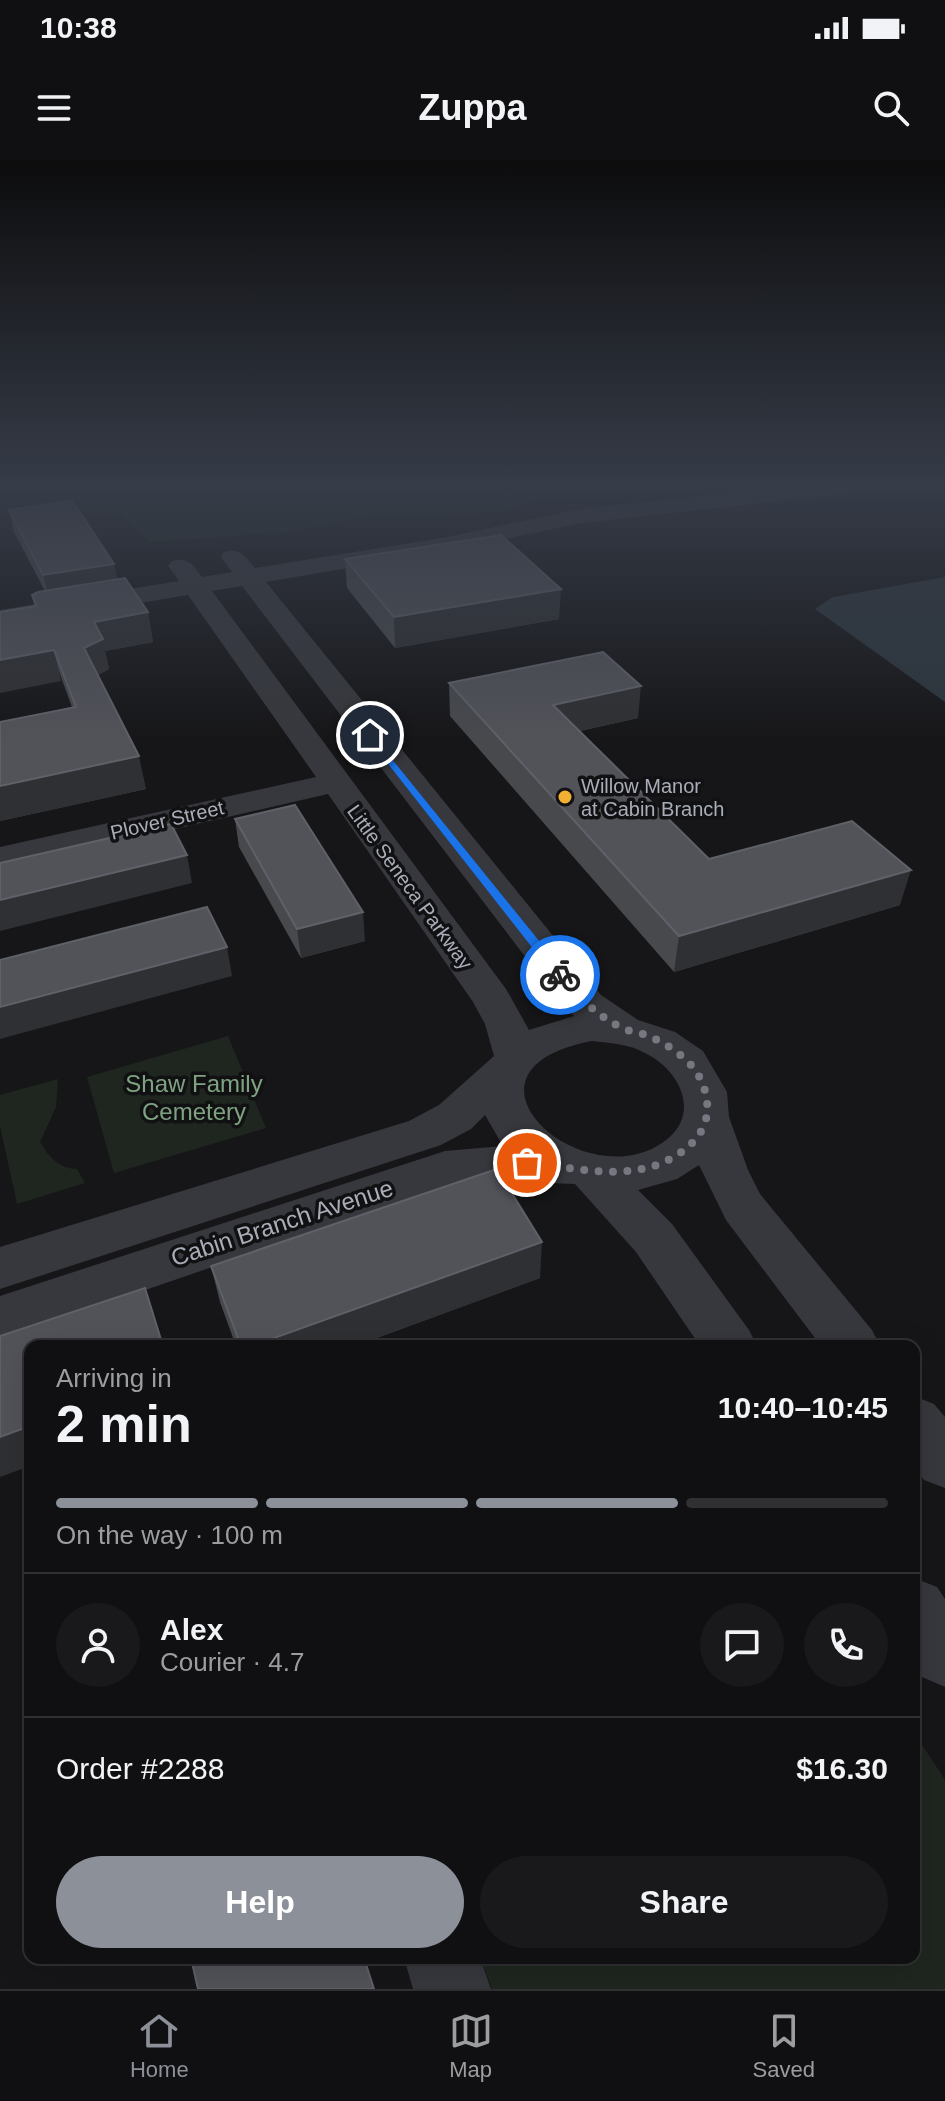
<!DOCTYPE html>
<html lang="en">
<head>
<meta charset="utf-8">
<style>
	body { margin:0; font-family:Helvetica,sans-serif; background:#19191b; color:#f1f3f6; height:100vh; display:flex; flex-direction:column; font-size:30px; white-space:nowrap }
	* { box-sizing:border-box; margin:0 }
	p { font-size:26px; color:#9c9d9f }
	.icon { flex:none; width:44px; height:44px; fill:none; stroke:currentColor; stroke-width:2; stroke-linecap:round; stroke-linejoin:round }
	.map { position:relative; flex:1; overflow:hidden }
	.details { position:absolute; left:24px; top:1180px; width:896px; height:624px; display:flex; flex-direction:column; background:#101012; border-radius:16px; box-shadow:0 8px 32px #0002,0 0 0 2px #303032 }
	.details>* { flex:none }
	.pin { position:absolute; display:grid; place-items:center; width:68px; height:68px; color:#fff; margin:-34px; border:4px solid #fff; border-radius:50%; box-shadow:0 2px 8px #0007 }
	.courier { position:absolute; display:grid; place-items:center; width:80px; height:80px; margin:-40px; border:6px solid #1a73e8; border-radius:50%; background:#fff; color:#222; box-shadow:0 2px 10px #0007 }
	.headline em { font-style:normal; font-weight:800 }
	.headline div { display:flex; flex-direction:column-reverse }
	.headline { display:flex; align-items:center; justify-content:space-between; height:136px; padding:0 32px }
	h1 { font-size:52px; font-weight:800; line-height:60px }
	.bar { display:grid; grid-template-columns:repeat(4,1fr); gap:12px 8px; align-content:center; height:96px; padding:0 32px }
	.bar i { height:10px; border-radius:6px; background:#303032 }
	.bar .current { background:#8c9099 }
	.bar p { grid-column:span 4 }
	.line { display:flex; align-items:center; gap:20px; padding:0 32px; border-top:2px solid #303032 }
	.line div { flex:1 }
	.round { display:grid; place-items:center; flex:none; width:84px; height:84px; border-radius:42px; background:#19191b }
	.cta { display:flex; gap:16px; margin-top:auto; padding:16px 32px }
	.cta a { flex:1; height:92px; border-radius:48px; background:#8c9099; color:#fff; font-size:32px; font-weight:800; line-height:92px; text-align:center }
	.cta a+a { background:#19191b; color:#f1f3f6 }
	.status { display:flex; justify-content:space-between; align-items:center; height:56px; padding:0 40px; background:#101012; direction:ltr }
	.status svg { height:22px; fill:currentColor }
	header { display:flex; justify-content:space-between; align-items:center; height:104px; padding:0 32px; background:#101012; font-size:36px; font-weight:800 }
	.menu { display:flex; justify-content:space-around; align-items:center; height:112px; border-top:2px solid #303032; background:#101012; font-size:22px; color:#9c9d9f }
	.menu a { display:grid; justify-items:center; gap:4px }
	.menu .current { color:#8c9099 }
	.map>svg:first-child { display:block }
	.green { fill:#1e261f }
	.water { fill:#2c353c }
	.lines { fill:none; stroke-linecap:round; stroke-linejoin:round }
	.minor { fill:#37383d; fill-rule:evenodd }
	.wall { fill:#47494d }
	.shaded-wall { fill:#2f3033 }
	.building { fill:#525359; stroke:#5f6168; stroke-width:2 }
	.route { fill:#1a73e8 }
	.done { stroke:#757880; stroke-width:8; stroke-dasharray:0 14.4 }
	.poi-dot { fill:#f2b134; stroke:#111113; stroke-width:3 }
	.labels { text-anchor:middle; stroke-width:7; stroke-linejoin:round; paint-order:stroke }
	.far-poi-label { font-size:20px; fill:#a8adb8; stroke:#111113; text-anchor:start }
	.far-street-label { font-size:20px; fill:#a8adb8; stroke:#111113 }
	.park-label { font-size:24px; fill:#7fa381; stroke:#111113 }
	.street-label { font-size:24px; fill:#a8adb8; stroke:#111113 }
</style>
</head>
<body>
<div class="status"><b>10:38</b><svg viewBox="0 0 49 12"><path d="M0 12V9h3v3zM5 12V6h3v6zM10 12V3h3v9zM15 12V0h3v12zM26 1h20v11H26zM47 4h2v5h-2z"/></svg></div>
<header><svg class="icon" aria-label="menu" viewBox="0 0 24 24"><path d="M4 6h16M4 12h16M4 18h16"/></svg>Zuppa<svg class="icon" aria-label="search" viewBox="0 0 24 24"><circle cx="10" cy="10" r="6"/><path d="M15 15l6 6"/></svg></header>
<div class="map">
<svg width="945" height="1829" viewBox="0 0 945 1829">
	<rect width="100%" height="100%" fill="#161618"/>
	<path class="green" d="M0 326H572L502 352 365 356 287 372 149 382 121 354H0Z
		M228 876 266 968 114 1013 87 917Z
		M58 919 56 947 40 982C49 997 58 1008 77 1009L85 1023 17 1044 0 966V935Z
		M914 1572 945 1620V1829H492L480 1798H914Z"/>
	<path class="water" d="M945 417V542L815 449 833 437Z"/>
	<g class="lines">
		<path class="minor" d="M795 326H863L852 333 581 363 442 392 266 422 601 835 638 860 675 872 703 891 727 932 729 957 748 1010 760 1034 872 1170 880 1186H821L726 1060 699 1005 677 1019 638 1030 672 1064 749 1170 757 1186H700L636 1092 575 1024 485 1021 448 1026 0 1180V1136L445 991 503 986 485 955 471 969 441 985 0 1129V1087L409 961 439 945 494 896 485 864 473 842 328 634 0 709V687L316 617 188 435 0 466V450L179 421 168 406 172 401C189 397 193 405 202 417L232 412 221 397 224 392C241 388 245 396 255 408L442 378 581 349ZM242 426 546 824 574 856 529 870 506 829 212 431ZM592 881C610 883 629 884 645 893 682 911 702 957 662 983 581 1038 439 910 592 881Z
			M914 1236 934 1244 945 1257V1328L924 1320 914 1306Z
			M914 1418 937 1427 945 1439V1527L922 1517 914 1506Z
			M404 1798H480L491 1829H413Z"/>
	</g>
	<path class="wall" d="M9 350 114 404 117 420 148 452 153 482 105 491 109 509 98 515 146 629 0 661V562L72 547 35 446 32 435 45 431 14 372Z
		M345 399 559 459 395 488 347 428Z
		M449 523 638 558 580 571 709 699 900 745 674 812 450 556Z
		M235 659 365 781 301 798 239 687Z
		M211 1106 540 1118 355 1186H236L220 1142Z"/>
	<path class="shaded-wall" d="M114 404 119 428 49 439 43 415Z
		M561 429 559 459 395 488 394 457Z
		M148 452 153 482 105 491 109 509 91 518 84 488 94 462Z
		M54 490 61 521 0 533V500Z
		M641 526 638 558 551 577 553 545Z
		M139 596 146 629 0 661V626Z
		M187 695 192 723 0 771V740Z
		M911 710 900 745 674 812 679 776Z
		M363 752 365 781 301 798 297 769Z
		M227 787 232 816 0 879V847Z
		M542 1082 540 1118 355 1186H252Z
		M30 1266V1306L0 1317V1277Z"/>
	<path class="building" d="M72 340 114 404 43 415 9 350Z
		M501 375 561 429 394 457 345 399Z
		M125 418 148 452 94 462 103 479 84 488 139 596 0 626V562L76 547 54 490 0 500V452L36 446 32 435 38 432Z
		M603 492 641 526 553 545 709 699 852 661 911 710 679 776 449 523Z
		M295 645 363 752 297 769 235 659Z
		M171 664 187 695 0 740V703Z
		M207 747 227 787 0 847V800Z
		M497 1009 542 1082 252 1186H241L211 1106Z
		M145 1128 163 1186H30V1266L0 1277V1176Z
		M615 1180 619 1186H600Z
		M191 1798H364L374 1829H198Z"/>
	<linearGradient id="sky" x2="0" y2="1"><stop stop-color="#0c0c0d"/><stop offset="0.56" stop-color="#363c48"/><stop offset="1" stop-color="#363c48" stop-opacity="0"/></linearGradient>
	<rect width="945" height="582" fill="url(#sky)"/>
	<path class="route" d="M370 572 565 813V818H556L367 577Z"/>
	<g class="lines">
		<path class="done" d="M527 1003C583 1008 644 1027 690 985 699 977 706 965 707 953 709 933 700 912 685 899 673 888 658 879 643 874 635 872 627 871 620 867 595 854 578 836 560 815"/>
	</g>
	<circle class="poi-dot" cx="565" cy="637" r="8"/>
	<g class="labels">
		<g class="far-poi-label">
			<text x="581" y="633">Willow Manor<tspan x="581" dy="23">at Cabin Branch</tspan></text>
		</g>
		<g class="far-street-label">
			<text transform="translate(167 660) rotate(-13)" y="7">Plover Street</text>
			<text transform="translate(410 727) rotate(54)" y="7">Little Seneca Parkway</text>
		</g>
		<g class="park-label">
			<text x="194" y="932">Shaw Family<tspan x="194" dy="28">Cemetery</tspan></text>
		</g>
		<g class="street-label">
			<text transform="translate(282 1063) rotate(-18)" y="8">Cabin Branch Avenue</text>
		</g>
	</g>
</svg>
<div class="pin" style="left:527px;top:1003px;background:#ea580c"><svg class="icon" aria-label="bag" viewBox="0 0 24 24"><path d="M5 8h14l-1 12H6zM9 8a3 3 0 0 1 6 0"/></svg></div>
<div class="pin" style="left:370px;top:575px;background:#1f2937"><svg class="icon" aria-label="home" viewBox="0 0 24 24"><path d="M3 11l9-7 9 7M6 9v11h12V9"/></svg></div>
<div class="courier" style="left:560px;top:815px"><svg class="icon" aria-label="bike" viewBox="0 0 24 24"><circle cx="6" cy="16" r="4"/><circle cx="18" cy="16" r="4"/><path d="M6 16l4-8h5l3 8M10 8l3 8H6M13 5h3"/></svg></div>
<section class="details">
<div class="headline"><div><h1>2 min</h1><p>Arriving in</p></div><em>10:40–10:45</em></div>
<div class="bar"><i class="current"></i><i class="current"></i><i class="current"></i><i></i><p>On the way · 100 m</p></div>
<div class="line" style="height:144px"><a class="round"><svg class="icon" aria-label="person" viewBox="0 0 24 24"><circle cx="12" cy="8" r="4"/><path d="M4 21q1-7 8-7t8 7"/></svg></a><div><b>Alex</b><p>Courier · 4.7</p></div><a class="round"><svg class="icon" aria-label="chat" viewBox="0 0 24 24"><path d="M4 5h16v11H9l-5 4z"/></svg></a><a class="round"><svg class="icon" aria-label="phone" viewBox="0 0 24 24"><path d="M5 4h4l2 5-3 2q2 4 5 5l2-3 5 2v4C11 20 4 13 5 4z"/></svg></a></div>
<div class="line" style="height:104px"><div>Order #2288</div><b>$16.30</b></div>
<div class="cta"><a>Help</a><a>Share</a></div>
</section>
</div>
<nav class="menu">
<a class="current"><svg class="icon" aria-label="home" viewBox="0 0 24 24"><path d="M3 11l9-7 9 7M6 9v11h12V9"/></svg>Home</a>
<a><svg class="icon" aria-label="map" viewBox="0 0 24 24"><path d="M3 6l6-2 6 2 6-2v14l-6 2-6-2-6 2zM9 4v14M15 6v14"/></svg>Map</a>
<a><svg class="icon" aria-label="saved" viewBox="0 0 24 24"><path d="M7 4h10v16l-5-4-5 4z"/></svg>Saved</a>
</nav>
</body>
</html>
